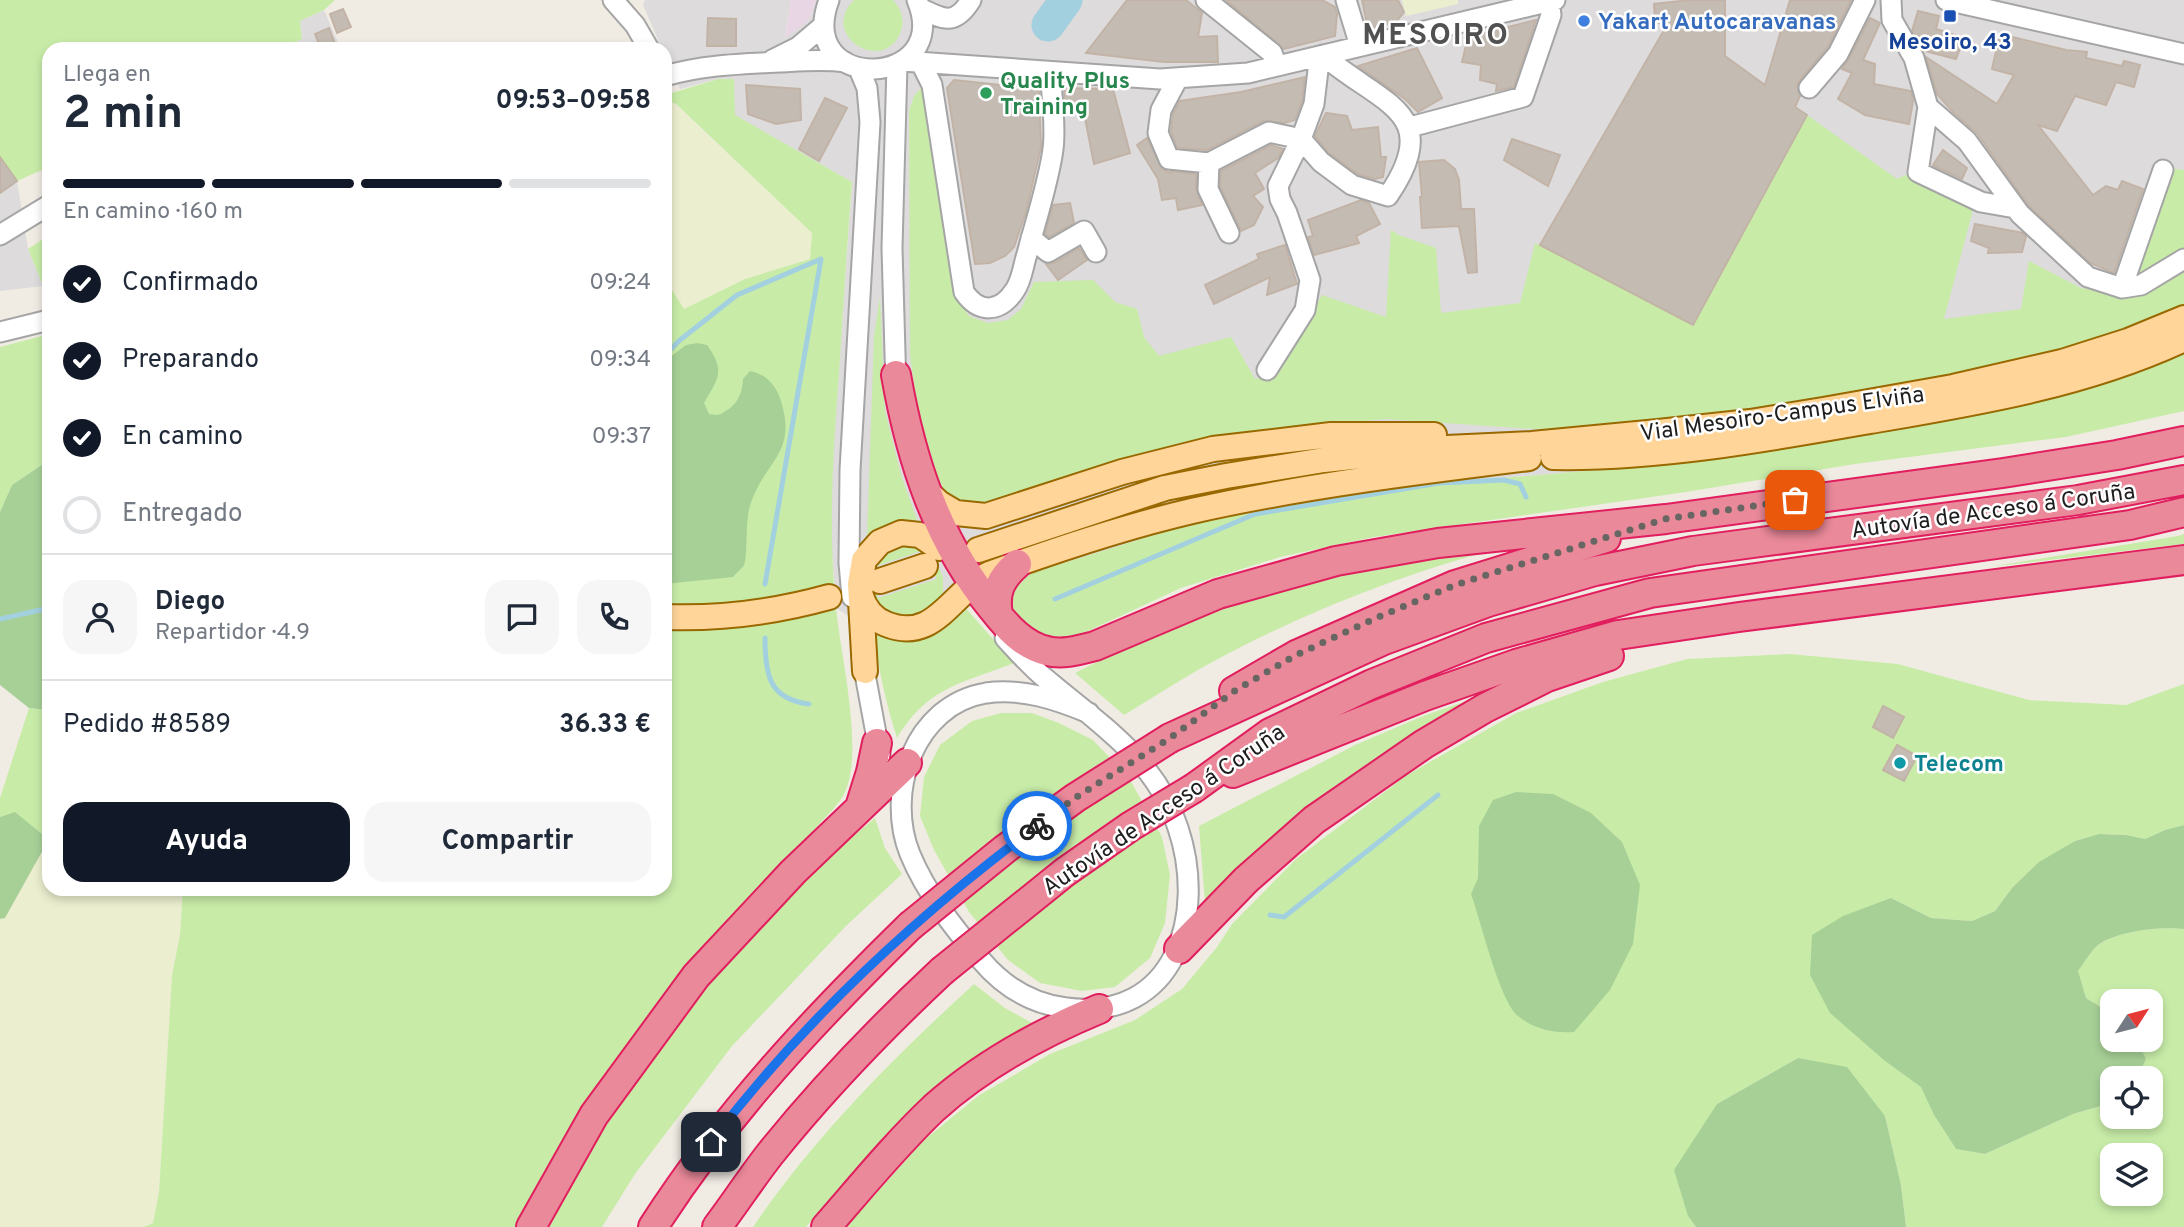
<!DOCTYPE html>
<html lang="es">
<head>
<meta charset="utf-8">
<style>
	body { margin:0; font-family:Overpass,sans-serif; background:#f6f6f7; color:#1f2937; height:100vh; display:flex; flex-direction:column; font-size:26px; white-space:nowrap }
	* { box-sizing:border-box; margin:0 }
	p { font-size:23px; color:#747a83 }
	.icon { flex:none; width:38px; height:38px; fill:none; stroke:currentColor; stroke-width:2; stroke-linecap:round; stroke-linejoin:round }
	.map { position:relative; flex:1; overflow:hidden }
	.drawer { position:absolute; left:42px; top:42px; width:630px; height:854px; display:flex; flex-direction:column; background:#fff; border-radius:21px; box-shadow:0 4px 10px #0003 }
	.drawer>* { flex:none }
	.needle { width:46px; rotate:54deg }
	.controls { position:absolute; left:2100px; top:989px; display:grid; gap:14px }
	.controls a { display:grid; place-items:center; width:63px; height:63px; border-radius:14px; background:#fff; box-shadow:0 4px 10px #0003; font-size:35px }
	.pin { position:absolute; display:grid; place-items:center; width:60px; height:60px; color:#fff; margin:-30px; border-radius:14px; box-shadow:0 4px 10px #0006 }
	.courier { position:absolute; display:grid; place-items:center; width:70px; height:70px; margin:-35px; border:5px solid #1a73e8; border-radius:50%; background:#fff; color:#222; box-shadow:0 2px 9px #0007 }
	.summary em { font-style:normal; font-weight:700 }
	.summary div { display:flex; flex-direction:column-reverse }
	.summary { display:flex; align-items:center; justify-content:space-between; height:119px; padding:0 21px }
	h1 { font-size:46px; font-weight:700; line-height:52px }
	.bar { display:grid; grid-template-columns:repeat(4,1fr); gap:10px 7px; align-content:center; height:84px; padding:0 21px }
	.bar i { height:9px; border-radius:5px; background:#e0e1e3 }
	.bar .selected { background:#111827 }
	.bar p { grid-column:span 4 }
	.line { display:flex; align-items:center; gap:18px; padding:0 21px; border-top:2px solid #e0e1e3 }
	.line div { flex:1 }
	.round { display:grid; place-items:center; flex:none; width:74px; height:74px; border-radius:21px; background:#f6f6f7 }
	ol { padding:0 21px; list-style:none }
	li { display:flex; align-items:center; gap:21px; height:77px }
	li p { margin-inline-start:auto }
	li .icon { padding:7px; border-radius:50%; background:#111827; color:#fff; stroke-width:4 }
	li:last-child { color:#747a83 }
	li i { width:38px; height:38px; border:4px solid #e0e1e3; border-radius:50% }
	.primary-button { display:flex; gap:14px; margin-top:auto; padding:14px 21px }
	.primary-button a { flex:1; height:80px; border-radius:21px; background:#111827; color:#fff; font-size:28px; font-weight:700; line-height:80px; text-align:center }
	.primary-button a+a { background:#f6f6f7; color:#1f2937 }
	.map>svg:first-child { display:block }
	.residential { fill:#dddbdb }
	.industrial { fill:#e9d6e5 }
	.farmland { fill:#ecefcf }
	.grass { fill:#c8eca8; fill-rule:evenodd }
	.forest { fill:#a7d097 }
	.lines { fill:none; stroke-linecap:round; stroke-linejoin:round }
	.stream { stroke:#a3d0df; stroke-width:5 }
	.river { stroke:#a3d0df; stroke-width:33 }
	.building { fill:#c4bcb3; stroke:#c2b3a6; stroke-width:2 }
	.minor-casing { stroke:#a5a5a5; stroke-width:23 }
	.major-casing { stroke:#996900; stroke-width:28 }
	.highway-casing { stroke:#e11e5e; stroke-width:32 }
	.minor { stroke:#fff; stroke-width:19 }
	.major { stroke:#ffd59a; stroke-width:24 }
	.highway { stroke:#ea899a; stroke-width:28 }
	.highway-bridge-casing { stroke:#e11e5e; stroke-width:32; stroke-linecap:butt }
	.highway-bridge { stroke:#ea899a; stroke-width:28 }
	.done { stroke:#686663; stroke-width:7; stroke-dasharray:0 12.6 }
	.route { stroke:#1a73e8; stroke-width:9 }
	.transit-dot { fill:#1a4fb4; stroke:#fff; stroke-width:2.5 }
	.shop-dot { fill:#3f7fe0; stroke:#fff; stroke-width:2.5 }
	.leisure-dot { fill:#2e9e5b; stroke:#fff; stroke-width:2.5 }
	.culture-dot { fill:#0f9aa8; stroke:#fff; stroke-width:2.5 }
	.labels { text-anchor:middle; stroke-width:5; stroke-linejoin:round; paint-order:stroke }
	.shop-label { font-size:23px; font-weight:bold; fill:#366cbe; stroke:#fff; text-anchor:start }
	.transit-label { font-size:23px; font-weight:bold; fill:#164399; stroke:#fff }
	.leisure-label { font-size:23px; font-weight:bold; fill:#27864d; stroke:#fff; text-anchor:start }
	.street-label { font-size:23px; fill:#1e1e1e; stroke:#fff }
	.culture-label { font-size:23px; font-weight:bold; fill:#0d838f; stroke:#fff; text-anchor:start }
	.district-label { font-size:30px; font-weight:bold; letter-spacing:2px; fill:#515151; stroke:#fff }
</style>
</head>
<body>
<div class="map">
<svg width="2184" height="1227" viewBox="0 0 2184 1227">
	<rect width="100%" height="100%" fill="#f0ece4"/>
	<path class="residential" d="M645 0H791L785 37 808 21 817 0H2184V351L1632 467 1375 489 1273 505 1180 527 1038 571 963 604 957 618 944 629 924 639 900 640 874 632 836 608 831 540 832 466 852 182 734 115 718 79 680 89 665 55V49H662L643 5Z
		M324 10 341 49H280L302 39 300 21Z
		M0 157 17 181 28 249 43 286 0 291Z"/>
	<path class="industrial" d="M791 0H817L808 21 785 38Z"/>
	<path class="farmland" d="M1402 0H1458V4L1406 16Z
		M665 100 675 104 812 233 810 259 745 279 684 309 665 279Z
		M44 848 49 849V889H183L180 935 172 975 159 1192 153 1223 144 1227H0V919L5 917Z"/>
	<path class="grass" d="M0 0H335L324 10 300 21 302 39 280 49H49V167L17 181 0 157Z
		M854 0H893C901 9 905 19 901 31 885 76 818 36 854 0Z
		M718 79H734L735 115 852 182C847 246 843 310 839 374 833 452 828 529 836 607 840 654 866 756 843 796 837 806 828 815 820 823 788 862 750 896 717 934 638 1022 570 1121 517 1227H144L153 1223 159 1192 172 975 180 935 183 889H665V279L684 309 745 279 810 259 812 233 676 104 665 100V95Z
		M922 87 955 296 969 316 988 323 1008 320 1021 309 1034 282 1093 280 1115 302 1137 309 1144 337 1159 356 1231 337 1255 379 1277 374 1322 295 1386 317 1391 230 1399 235 1436 248 1441 313 1520 303 1535 243 1693 325 1807 115 1897 179 1910 173 1974 206 1944 319 2021 309 2029 261 2081 288 2126 295 2167 168 2184 170V307L2101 340 1945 378 1765 409 1603 427 1549 430 1385 419 1229 434 1090 468 985 505 964 504 946 494 933 477 920 431 910 355 909 111 914 96Z
		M49 235V300L28 249Z
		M880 297 885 411 901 475 917 520 886 526 867 538 874 336Z
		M49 334V460L12 485 0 512V347Z
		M2184 351V411L2066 437 1855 464 1686 492 1374 537 1280 557 1181 588 1084 633 1062 639 1048 637 1029 628 1016 616 1010 605 1011 591 1022 578 1038 571 1180 527 1273 505 1375 489 1632 467Z
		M2184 534V544L1989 567 2178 536Z
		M901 543 916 544 935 559 943 577V592L932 610 908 619 888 615 873 599C871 563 867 560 901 543ZM921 551 937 579 878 598 873 567Z
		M1520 543C1415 569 1311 609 1216 660 1184 677 1154 697 1124 715L1075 673 1168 626 1284 585 1478 545Z
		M963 605 1014 663C961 684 929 686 897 738 886 703 878 669 874 632 912 644 943 645 963 605Z
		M1790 654 1898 664 2029 700 2126 705 2184 684V825L2165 830 2145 839 2126 835 2099 834 2075 841 2012 888 1995 911 1972 921 1931 918 1891 898 1885 1061 1922 1087 1934 1115 1956 1149 1985 1154 2073 1114 2101 1106 2112 1099V1116H2151V1078H2137L2146 1059 2137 1040H2151V1001H2112V1014L2086 998 2077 971C2084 963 2090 952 2098 945 2116 931 2162 926 2184 929V1227H1906L1901 1185 1885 1116 1798 1058 1717 1104 1688 1216 1696 1227H846L923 1141 978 1096 1050 1054 1135 1020 1182 989 1217 947 1232 924 1296 859 1407 775 1516 713 1603 682 1687 659ZM1897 745 1917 756 1904 781 1884 769ZM2112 1155H2151V1194H2112Z
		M1498 690 1205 903 1199 826 1355 745 1423 716Z
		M29 708 49 710V849L44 848 42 834 15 813 0 817V798Z
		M1001 713H1032L1059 723 1093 740 1129 778 1162 837 1170 875 1165 923 1150 958 1115 987 1082 991 1040 983 1008 960 969 912 934 850 920 816 924 777 940 745 972 721Z
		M875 818 885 848 902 874 846 926 732 1046 635 1174 602 1227H546L617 1106 710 978 811 871Z
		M974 984 1005 1008 1032 1023 976 1062 891 1131 806 1227H753C815 1136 893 1058 974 984Z"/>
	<path class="forest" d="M697 343 707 345C726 371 718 379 704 403L709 414 718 415C735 408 742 397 743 379L750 371C765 374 774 383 780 398 799 455 764 460 750 506 745 520 748 556 744 565 742 569 736 573 733 577L665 584V361L686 345Z
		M49 460V710L29 708 0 685V512L12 485Z
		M1516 792 1553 794 1591 813 1622 842 1640 885 1633 944 1610 990 1574 1032C1554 1033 1535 1030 1518 1016 1499 1000 1481 921 1471 894L1478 878 1479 826 1493 800Z
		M15 812 42 834 44 848 5 918 0 919V817Z
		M2184 825V929C2162 926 2116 931 2098 945 2090 952 2084 963 2078 971L2086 998 2112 1014V1040H2137L2146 1059 2137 1078H2112V1099L2101 1106 2073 1114 1985 1154 1956 1149 1934 1115 1921 1087 1885 1061 1830 1013 1810 975 1812 935 1843 916 1891 898 1931 918 1972 921 1995 911 2012 888 2039 862 2075 841 2099 834 2126 835 2145 839 2165 830Z
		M1798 1058 1847 1067 1885 1116 1901 1185 1906 1227H1696L1688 1216 1674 1170 1717 1104Z"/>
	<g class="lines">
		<path class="stream" d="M665 355 680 340 737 295 821 259
			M765 584 821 259
			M1055 599 1255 514 1439 483 1504 480 1520 484 1526 497
			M0 619 49 608
			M765 638C765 675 769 699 809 704
			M1270 915 1284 917 1438 795"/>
		<path class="river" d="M1048 25 1066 0"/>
	</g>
	<path class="building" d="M1127 0H1186L1202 13 1198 37 1217 36 1218 62H1164L1086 53Z
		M1226 0H1322L1335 7 1337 14 1335 36 1284 49Z
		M1362 0H1398L1404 12 1396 22 1368 29Z
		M1690 0H1725V56L1765 85 1790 0H1851L1828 47 1799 81 1797 86 1800 96 1795 107 1807 115 1693 325 1540 245 1667 25 1655 22 1654 4Z
		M343 9 351 27 337 33 330 14Z
		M1918 11 1939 16 1936 29 1964 38 1956 59 1925 51 1930 39 1915 36 1912 31Z
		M708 18 736 19V46H707Z
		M1870 18 1880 23 1863 60 1875 64 1874 84 1911 91 1913 101 1909 124 1865 115 1838 99 1852 73 1842 69 1849 59Z
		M1536 20 1514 87 1496 91 1497 84 1480 80 1481 65 1462 62 1468 37Z
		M329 28 337 49H321L315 34Z
		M2000 34 2066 50 2087 52 2086 58 2122 66 2124 61 2140 65 2134 87 2116 82 2106 105 2075 96 2057 131 2038 125 2093 195 2106 186 2118 190 2122 181 2143 189 2114 273 2090 263 2029 206 1977 133 1953 112 1937 94 1926 57 1997 104 2014 75 1992 69Z
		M1417 48 1442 98 1418 112 1405 99 1358 66Z
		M1305 77 1302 101 1295 120 1284 123 1263 121 1207 150 1177 148 1171 131 1173 114 1180 101 1241 92Z
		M954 80 1039 89 1041 147 1026 212 1014 247 1005 256 990 263 975 264 947 88Z
		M746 85 800 89 801 120 776 124 748 114Z
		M1064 88 1113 89 1130 153 1094 164 1083 108 1065 106Z
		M825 98 847 108 819 161 799 149Z
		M1326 113 1347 116 1352 130 1378 127 1381 157H1386L1383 177 1375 179 1358 174 1329 153 1315 136Z
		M1147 138 1162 169 1171 173V171L1196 174V189L1202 205 1178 210 1176 198 1162 200 1158 179 1137 145Z
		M1512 139 1560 155 1548 186 1504 160Z
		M1271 145 1283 149 1278 158 1255 173 1264 189 1253 196 1263 207 1254 225 1241 231 1220 186 1221 171Z
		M1943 150 1967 168 1962 179 1933 165Z
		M0 157 17 181 0 193Z
		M1444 160 1455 169 1459 180 1461 209H1474L1477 272 1468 273 1459 226 1422 228 1420 197H1422L1419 162Z
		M1361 200 1369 203 1380 224 1356 236 1359 243 1314 255 1308 237 1313 236 1308 220Z
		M1070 203 1074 223 1049 237 1045 234 1053 205Z
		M1975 224 2023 233 2026 236 2022 252 1988 253 1989 248 1971 241Z
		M1285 245 1297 284 1267 295 1270 277 1214 304 1205 285 1259 259 1257 254Z
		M1079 248 1087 260 1058 280 1046 264 1054 263Z
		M1883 706 1904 717 1893 738 1873 727Z
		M1897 745 1917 756 1904 781 1883 770Z"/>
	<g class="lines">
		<defs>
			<path id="minor" d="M613 0 635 25 649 49
				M829 0C794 95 954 89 917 0
				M1206 0 1272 53 1277 66
				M1346 0 1360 46
				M1891 0 1892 20 1914 58 1928 107 1967 141 2020 214 2088 277 2122 288 2141 285 2184 259
				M1946 0 2184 54
				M920 8C944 20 955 26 971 0
				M772 60 798 47 824 25
				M902 61 1160 79 1248 73 1555 0
				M921 63 932 85 964 292C979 314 1000 313 1015 290 1022 280 1023 266 1027 254 1035 223 1049 181 1053 149 1056 127 1052 95 1050 73
				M665 76C702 65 740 64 779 62 801 61 823 59 845 62
				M1178 78 1161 110 1158 133 1169 159 1209 163 1269 132 1301 139 1321 162 1352 185 1388 196C1446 111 1379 104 1323 55L1318 70 1314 104 1301 139 1278 186 1280 199 1287 213 1310 280 1305 310 1267 370
				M1809 88 1838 54 1865 0
				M1928 107 1918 172 1981 202 2015 208
				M1410 127 1523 97 1551 15 1549 1
				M1209 163 1208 189 1229 233
				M0 235 49 205
				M1031 238 1048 252 1084 231 1096 252
				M2122 288 2163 170
				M0 332 49 320
				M896 388 892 248 897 64
				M852 597 849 563 850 470 870 122 867 88 859 69
				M1005 638C1018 652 1031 667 1046 679 1098 723 1156 759 1178 828 1207 914 1176 1022 1066 1008 1032 1004 1003 986 981 960 954 928 926 893 910 854 885 792 914 705 986 693 1022 688 1055 699 1089 713
				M862 658 880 755"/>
			<path id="major" d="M1553 457C1657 459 1768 439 1870 421 1976 403 2086 385 2184 339
				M924 489 939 503 956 513 986 516 1122 472 1213 449 1331 435H1434
				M978 550 1165 488 1226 476 1324 460 1425 449 1532 444 1658 432 1750 422 1823 410 1953 387 2062 362 2128 341 2184 318
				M880 581 925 566
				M861 596C865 609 873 619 886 624 935 644 951 592 989 574 1055 550 1123 527 1192 511 1303 486 1417 472 1529 458
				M665 617C721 619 775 612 829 597
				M865 671 860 584 864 560 880 542 901 533 920 535 939 548"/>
			<path id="highway" d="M896 375C911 460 937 541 993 609 1007 627 1024 646 1047 651 1063 655 1079 650 1095 646L1218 594 1336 561 1438 543 1666 519 2003 473 2117 455 2184 441
				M998 615C994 592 1000 579 1017 564
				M1234 691 1296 655 1455 585 1606 538
				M1170 738 1384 640 1488 602 1595 571 1693 551 2078 500 2184 480
				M1233 773 1425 696 1516 664 1618 635 1739 617 2184 560
				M1194 788 1270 733 1372 684 1486 638 1650 593 2130 525 2184 512
				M861 804 871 772 877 743
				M1179 949 1246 880 1314 820 1424 744 1485 708 1547 677 1609 656
				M531 1227 594 1115 696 976 793 872 907 763
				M653 1227C727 1112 813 1021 910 926
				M717 1227C735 1203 752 1177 770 1154 823 1088 881 1028 942 971
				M826 1227C861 1187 895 1145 934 1108 981 1066 1041 1033 1099 1009"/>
		</defs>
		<use href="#minor" class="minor-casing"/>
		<use href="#major" class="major-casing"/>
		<use href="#highway" class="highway-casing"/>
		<use href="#minor" class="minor"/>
		<use href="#major" class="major"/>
		<use href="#highway" class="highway"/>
		<defs>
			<path id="highway-bridge" d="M910 926 1005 849 1075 798 1170 738
				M942 971 1065 872 1131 826 1194 788"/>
		</defs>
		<use href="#highway-bridge" class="highway-bridge-casing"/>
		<use href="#highway-bridge" class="highway-bridge"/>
	</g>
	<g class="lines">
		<path class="done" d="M1037 826 1075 798 1170 738 1236 690 1296 655 1376 618 1455 585 1665 519 1795 500"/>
		<path class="route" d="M711 1142C803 1021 915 917 1037 826"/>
	</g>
	<rect class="transit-dot" x="1943" y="9" width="14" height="14" rx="3.5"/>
	<circle class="shop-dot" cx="1584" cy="21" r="7"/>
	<circle class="leisure-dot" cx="986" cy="93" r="7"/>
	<circle class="culture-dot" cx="1900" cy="763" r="7"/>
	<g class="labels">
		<g class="shop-label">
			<text x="1598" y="29">Yakart Autocaravanas</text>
		</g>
		<g class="transit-label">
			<text x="1950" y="49">Mesoiro, 43</text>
		</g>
		<g class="leisure-label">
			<text x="1000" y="88">Quality Plus<tspan x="1000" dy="26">Training</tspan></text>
		</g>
		<g class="street-label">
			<text transform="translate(1782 413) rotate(-8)" y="8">Vial Mesoiro-Campus Elviña</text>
			<text transform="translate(1993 510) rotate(-8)" y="8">Autovía de Acceso á Coruña</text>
			<text transform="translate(1163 809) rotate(-34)" y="8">Autovía de Acceso á Coruña</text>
		</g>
		<g class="culture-label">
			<text x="1914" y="771">Telecom</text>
		</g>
		<g class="district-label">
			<text x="1436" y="44">MESOIRO</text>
		</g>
	</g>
</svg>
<div class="controls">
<a><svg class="needle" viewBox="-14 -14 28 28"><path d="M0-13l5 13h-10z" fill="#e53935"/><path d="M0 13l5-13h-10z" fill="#747a83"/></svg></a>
<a><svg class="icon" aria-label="locate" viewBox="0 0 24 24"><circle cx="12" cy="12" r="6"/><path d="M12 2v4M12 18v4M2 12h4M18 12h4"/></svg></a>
<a><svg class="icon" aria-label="layers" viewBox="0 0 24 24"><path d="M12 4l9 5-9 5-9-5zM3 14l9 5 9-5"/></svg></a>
</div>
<div class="pin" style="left:1795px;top:500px;background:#ea580c"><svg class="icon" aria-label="bag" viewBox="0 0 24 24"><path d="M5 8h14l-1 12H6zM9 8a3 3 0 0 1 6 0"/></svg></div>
<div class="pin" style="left:711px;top:1142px;background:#1f2937"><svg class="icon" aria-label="home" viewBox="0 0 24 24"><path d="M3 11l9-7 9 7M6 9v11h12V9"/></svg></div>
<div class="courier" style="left:1037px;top:826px"><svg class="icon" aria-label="bike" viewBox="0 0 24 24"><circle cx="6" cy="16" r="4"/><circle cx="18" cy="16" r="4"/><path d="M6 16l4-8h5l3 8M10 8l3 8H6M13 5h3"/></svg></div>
<section class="drawer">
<div class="summary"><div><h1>2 min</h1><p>Llega en</p></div><em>09:53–09:58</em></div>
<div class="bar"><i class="selected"></i><i class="selected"></i><i class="selected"></i><i></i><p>En camino · 160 m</p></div>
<ol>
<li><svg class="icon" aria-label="check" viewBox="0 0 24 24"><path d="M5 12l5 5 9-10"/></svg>Confirmado<p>09:24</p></li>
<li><svg class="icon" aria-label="check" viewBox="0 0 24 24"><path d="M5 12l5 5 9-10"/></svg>Preparando<p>09:34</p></li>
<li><svg class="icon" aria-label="check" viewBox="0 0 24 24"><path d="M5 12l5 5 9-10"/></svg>En camino<p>09:37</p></li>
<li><i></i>Entregado</li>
</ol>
<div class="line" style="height:126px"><a class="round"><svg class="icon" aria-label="person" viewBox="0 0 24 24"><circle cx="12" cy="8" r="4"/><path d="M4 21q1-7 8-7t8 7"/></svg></a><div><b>Diego</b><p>Repartidor · 4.9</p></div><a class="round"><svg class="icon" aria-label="chat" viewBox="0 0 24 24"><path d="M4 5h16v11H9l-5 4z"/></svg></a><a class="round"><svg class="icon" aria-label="phone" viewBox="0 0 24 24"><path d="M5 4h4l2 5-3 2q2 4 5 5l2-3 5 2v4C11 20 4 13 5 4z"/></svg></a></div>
<div class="line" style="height:91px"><div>Pedido #8589</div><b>36.33 €</b></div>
<div class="primary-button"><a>Ayuda</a><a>Compartir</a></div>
</section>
</div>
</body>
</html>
